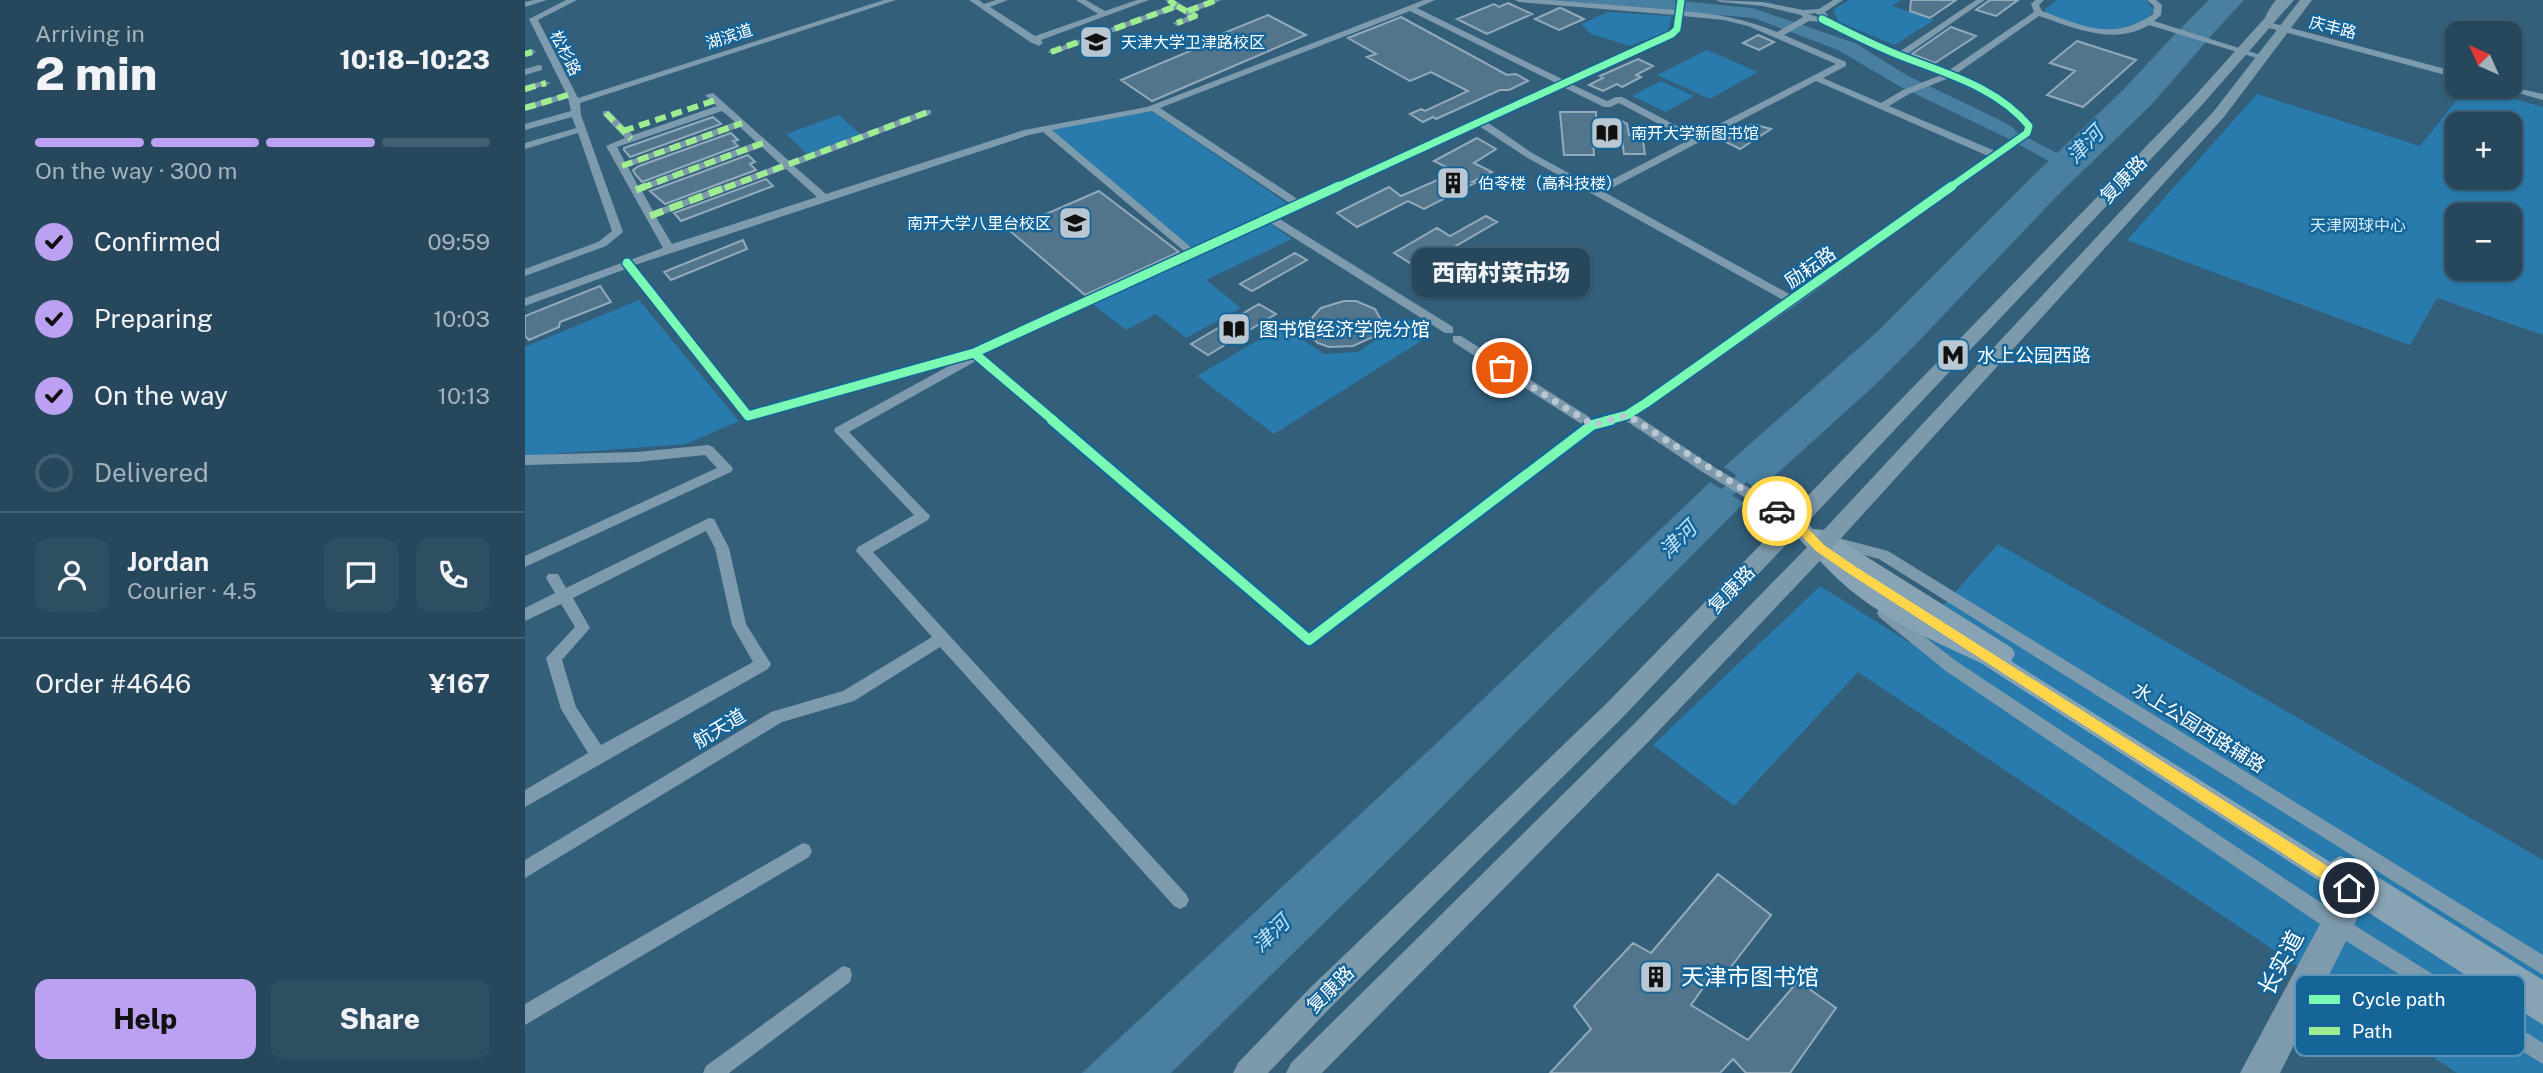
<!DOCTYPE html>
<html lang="en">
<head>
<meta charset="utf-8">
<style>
	body { margin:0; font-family:"Public Sans","Noto Sans SC",sans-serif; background:#2e4e62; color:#f1f3f6; height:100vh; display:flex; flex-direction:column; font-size:26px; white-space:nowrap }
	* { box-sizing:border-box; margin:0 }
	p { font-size:23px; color:#a4b2bb }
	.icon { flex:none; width:38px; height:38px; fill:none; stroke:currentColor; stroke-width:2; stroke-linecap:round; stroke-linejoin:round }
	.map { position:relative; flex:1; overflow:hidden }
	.sheet { display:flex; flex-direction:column; background:#26475c; width:525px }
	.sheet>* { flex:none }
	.needle { width:46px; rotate:315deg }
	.controls { position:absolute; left:1920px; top:21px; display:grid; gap:14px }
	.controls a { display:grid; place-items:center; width:77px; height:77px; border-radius:14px; background:#26475c; box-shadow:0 2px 5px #0004,0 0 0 2px #425f72; font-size:35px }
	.pin { position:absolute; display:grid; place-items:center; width:60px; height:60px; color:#fff; margin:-30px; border:4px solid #fff; border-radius:50%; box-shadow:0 2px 7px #0007 }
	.courier { position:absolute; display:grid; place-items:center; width:70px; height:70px; margin:-35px; border:5px solid #ffd54a; border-radius:50%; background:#fff; color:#222; box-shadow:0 2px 9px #0007 }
	.bubble { position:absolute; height:49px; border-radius:14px; background:#26475c; box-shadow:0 2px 5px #0004,0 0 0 2px #425f72; font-size:23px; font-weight:800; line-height:49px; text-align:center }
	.summary em { font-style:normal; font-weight:800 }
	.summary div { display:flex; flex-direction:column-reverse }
	.summary { display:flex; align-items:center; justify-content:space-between; height:119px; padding:0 35px }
	h1 { font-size:46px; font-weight:800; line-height:52px }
	.bar { display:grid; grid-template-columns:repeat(4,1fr); gap:10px 7px; align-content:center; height:84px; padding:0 35px }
	.bar i { height:9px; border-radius:5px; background:#425f72 }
	.bar .on { background:#bca0f2 }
	.bar p { grid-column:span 4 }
	.line { display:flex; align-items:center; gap:18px; padding:0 35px; border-top:2px solid #425f72 }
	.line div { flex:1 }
	.round { display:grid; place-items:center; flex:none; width:74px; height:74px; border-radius:14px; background:#2e4e62 }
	ol { padding:0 35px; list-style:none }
	li { display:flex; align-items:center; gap:21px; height:77px }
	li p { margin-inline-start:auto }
	li .icon { padding:7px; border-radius:50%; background:#bca0f2; color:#111; stroke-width:4 }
	li:last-child { color:#a4b2bb }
	li i { width:38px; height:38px; border:4px solid #425f72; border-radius:50% }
	.cta { display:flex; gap:14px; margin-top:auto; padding:14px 35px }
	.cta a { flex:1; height:80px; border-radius:14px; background:#bca0f2; color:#111; font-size:28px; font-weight:800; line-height:80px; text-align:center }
	.cta a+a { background:#2e4e62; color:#f1f3f6 }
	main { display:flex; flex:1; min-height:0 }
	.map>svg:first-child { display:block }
	.green { fill:#287bac; fill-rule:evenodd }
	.water { fill:#497fa1 }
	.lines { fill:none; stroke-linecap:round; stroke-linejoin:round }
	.canal { fill:#497fa1; fill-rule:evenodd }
	.river { fill:#497fa1; fill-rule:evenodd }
	.building { fill:#52758b; stroke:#92aaba; stroke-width:2 }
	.minor { fill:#7e9aad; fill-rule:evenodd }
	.major { fill:#88a3b3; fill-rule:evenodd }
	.highway { fill:#7d9aab; fill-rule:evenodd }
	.quiet-far1 { stroke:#9fed91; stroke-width:6; stroke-dasharray:11 6; stroke-linecap:butt }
	.quiet { stroke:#9fed91; stroke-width:7; stroke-dasharray:14 7; stroke-linecap:butt }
	.cycleway-far2-casing { stroke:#166598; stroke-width:10 }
	.cycleway-far1-casing { stroke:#166598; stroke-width:12 }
	.cycleway-casing { stroke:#166598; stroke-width:15 }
	.cycleway-far2 { stroke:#7af9b4; stroke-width:7 }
	.cycleway-far1 { stroke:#7af9b4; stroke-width:9 }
	.cycleway { stroke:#7af9b4; stroke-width:10 }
	.route { fill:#ffd54a }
	.done { stroke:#b8c7d1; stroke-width:7; stroke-dasharray:0 12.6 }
	.labels { text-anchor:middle; stroke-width:5; stroke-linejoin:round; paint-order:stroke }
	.far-street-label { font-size:16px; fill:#fff; stroke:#166598 }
	.far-poi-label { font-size:16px; fill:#fff; stroke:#166598; text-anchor:start }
	.far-park-label { font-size:16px; fill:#d1ecfc; stroke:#166598 }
	.street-label { font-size:19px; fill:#fff; stroke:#166598 }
	.poi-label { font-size:19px; fill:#fff; stroke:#166598; text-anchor:start }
	.water-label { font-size:21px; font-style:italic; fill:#bae1f8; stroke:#166598 }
	.near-street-label { font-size:23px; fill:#fff; stroke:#166598 }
	.near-poi-label { font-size:23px; fill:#fff; stroke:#166598; text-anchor:start }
	.key { fill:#166598; stroke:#5c93b7; stroke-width:2 }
	.key-label { font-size:19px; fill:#fff }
</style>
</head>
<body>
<main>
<section class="sheet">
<div class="summary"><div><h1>2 min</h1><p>Arriving in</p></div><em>10:18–10:23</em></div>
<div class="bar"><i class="on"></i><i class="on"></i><i class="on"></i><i></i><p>On the way · 300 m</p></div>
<ol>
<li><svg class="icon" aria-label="check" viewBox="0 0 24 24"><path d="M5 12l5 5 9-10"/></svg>Confirmed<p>09:59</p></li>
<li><svg class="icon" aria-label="check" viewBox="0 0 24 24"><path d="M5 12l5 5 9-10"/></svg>Preparing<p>10:03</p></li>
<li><svg class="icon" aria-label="check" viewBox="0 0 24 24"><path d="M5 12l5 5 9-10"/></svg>On the way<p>10:13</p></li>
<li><i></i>Delivered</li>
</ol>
<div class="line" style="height:126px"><a class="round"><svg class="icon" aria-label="person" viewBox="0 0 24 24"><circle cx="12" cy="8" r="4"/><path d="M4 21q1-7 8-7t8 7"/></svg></a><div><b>Jordan</b><p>Courier · 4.5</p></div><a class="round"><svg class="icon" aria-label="chat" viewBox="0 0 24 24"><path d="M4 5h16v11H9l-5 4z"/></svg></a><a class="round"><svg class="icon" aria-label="phone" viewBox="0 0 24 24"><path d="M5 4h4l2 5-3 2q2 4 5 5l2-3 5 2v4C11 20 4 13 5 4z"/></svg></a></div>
<div class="line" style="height:91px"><div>Order #4646</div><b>¥167</b></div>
<div class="cta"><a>Help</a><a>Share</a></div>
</section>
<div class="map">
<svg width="2018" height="1073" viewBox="0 0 2018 1073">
	<rect width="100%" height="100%" fill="#335f7b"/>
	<path class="green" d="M1324 0H1376L1367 6 1409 20 1370 45 1314 22 1308 10Z
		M1532 0H1621L1629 10C1606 47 1554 25 1521 14L1520 9Z
		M1083 12 1147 16 1143 31 1105 46 1066 34 1056 24Z
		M1182 50 1233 72 1185 99 1132 75Z
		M1136 81 1169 96 1141 112 1107 96Z
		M1943 86 2018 107V335L1912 298 1885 345 1602 240 1732 94 1895 146ZM1932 124H1984V177H1932ZM1932 215H1984V268H1932Z
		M625 110 763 204 666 249 526 130Z
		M314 115 335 134 282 154 261 134Z
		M739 219 767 239 681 280 716 308 661 338 631 314 601 330 564 301Z
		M114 300 214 421 161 444 0 456V347Z
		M882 319 907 334 749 434 672 376 757 326 799 354 833 352Z
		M1473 544 2018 860V1073H1932L1333 672 1209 806 1128 745 1295 586 1385 643Z"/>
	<path class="water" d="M1019 0H1146L1227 8 1330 43 1383 76 1477 121 1490 129 1489 135 1480 137 1374 86 1313 50 1229 18Z
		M1684 0H1719L1683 39 1654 30Z
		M1652 32 1682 41 1626 105 1532 196 1389 346 1349 386 1234 490 1199 467 1353 331 1510 174 1596 92Z
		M1185 482 1219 503 900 824 646 1073H557L930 726Z"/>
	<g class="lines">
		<path class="canal" d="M1229 462 1236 467 1234 470 1192 510H1182L1180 506 1182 502 1224 464Z"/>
		<path class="river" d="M1461 116 1547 161 1549 164 1547 167H1535L1456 124 1453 121 1456 118Z"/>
	</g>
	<path class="building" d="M1386 0H1431L1405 18 1385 11Z
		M1465 0H1493L1471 16 1451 10Z
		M983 3 1007 14 962 34 932 19 969 4 974 7Z
		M1034 8H1036L1059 19 1034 30 1010 19Z
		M743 15 781 35 627 101 596 80 677 46 672 44Z
		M876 17 982 75 991 74 1003 81 984 90H975L911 119 908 117 898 122 885 114 896 109 900 111 943 91 906 72 885 81 842 57 851 54 823 38Z
		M1426 27 1451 36 1410 63 1387 54Z
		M1233 35 1249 42 1234 50 1218 43Z
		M1552 41 1611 60 1558 107 1522 95 1550 71 1525 63Z
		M1113 59 1128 66 1111 75 1116 77 1097 87 1092 84 1078 91 1064 85 1078 78 1075 76Z
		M1035 112H1071V119L1095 120 1102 124 1104 135H1117L1120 154H1099L1097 139H1068L1069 155H1039Z
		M188 117 196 124 105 157 99 150V148Z
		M1227 124 1246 129 1215 149 1199 141Z
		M206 133 213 140 208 141 213 146 117 182 110 174 108 170 114 166Z
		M952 138 971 149 949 163 967 172 947 182 950 183 899 209 883 201 832 227 812 213 864 187 876 196 931 172 909 161Z
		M223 155 230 162 225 164 231 170 140 204 125 191Z
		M241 179 248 186 156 221 149 213Z
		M574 191 654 252 560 295 484 230Z
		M961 216 972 222 893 268 869 253 912 228 925 236Z
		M218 240 222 249 146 280 139 272Z
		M770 253 782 260 727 291 715 284Z
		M75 286 86 302 35 322 34 327 4 340 0 336V316Z
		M819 301H831L850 309 857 322 855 330 848 337 828 346 804 347 793 343 786 337 783 322 796 308Z
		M734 304 751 314 683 355 666 344Z
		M1193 874 1246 915 1202 972 1193 967 1166 1005 1223 1040 1273 981 1311 1008 1265 1073H1221L1208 1059 1195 1073H1025L1066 1029 1049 1006 1108 943 1126 953Z"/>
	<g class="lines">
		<path class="minor" d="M9 0H22L0 7V2Z
			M41 0H52L13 20 53 98 359 0H371L55 103 56 115 98 232 81 246 0 276V269L73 242 87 231 53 133 0 149V143L51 128 47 117 0 130V124L46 111 43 98 0 111V105L41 93 4 19Z
			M444 0H454L459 4 471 0H483L465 7 510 36 573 14 551 0H561L580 11 612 0H624L516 40 518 43 514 46 505 42Z
			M640 0H649L662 8 684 0H696L669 12 673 14V18L652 26 648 23 663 16 651 9 529 54 522 52 646 5Z
			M899 0H910L892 8 1039 80 1144 32 1148 28 1150 15 994 2 990 0H1024L1150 10 1152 0H1160L1159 11C1192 14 1221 19 1252 32L1278 17 1276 15 1238 6 1195 2 1191 0 1238 2 1278 10 1294 9 1308 0H1318L1300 12 1303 16 1302 18 1374 52 1451 0H1460L1381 55 1423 71 1509 12 1506 4 1510 0H1519L1514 5 1517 11C1558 26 1588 42 1628 14L1629 6 1622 0H1631L1637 5 1636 15 1629 21 1742 57 1735 59 1624 25C1588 46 1549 28 1514 16L1431 74C1461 86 1489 100 1509 126L1505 135 1272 304 1111 415 1189 467 1275 518 1277 522 1270 527 1179 473 1100 420 1072 428 789 644 784 646 779 644 451 361 324 432 405 516 403 520 348 552 661 894 664 900 661 906 655 909 649 906 415 647 329 701 257 722 0 878V860L246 712 318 691 407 637 331 551 333 547 389 515 309 431 310 428 433 361 223 420 219 419 101 269 0 306V298L138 248 81 146 100 138 78 115V111H84L108 135 192 106 180 95 188 93 264 161 400 110H406V114L269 166 301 194 499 130 622 107ZM885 11 1031 83 774 200 635 108ZM1290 13 1294 15 1292 17 1284 14ZM1158 16 1199 20 1223 26 1311 64 1171 136 1097 97H1091L1082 101 1046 84 1150 36 1156 29ZM1284 21 1296 22 1371 58 1416 75 1378 90 1356 103 1298 78 1321 66V62L1259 35ZM1424 78 1476 104 1499 126 1498 132 1470 151 1364 106 1384 94ZM1291 81 1463 156 1266 295 1079 192ZM1038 87 1079 107H1085L1094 103 1164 140 1071 188 1007 153 962 122ZM197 111 210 122 100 162 92 147ZM627 111 766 204 668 249 527 130ZM954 126 1001 157 1258 300 1117 400 1098 412 1069 420 936 336H928V342L1058 425 784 631 457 354 744 222 920 333H928V327L753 218ZM215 127 231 142 113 186 103 167ZM518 132 660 252 445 350 226 411 110 265 504 135ZM237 147 255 164 128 211 117 191ZM261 169 292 197 147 244 131 217Z
			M1751 0H1759L1751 11 1747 23 1932 72V78L1740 27C1737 18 1745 8 1751 0Z
			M4 50 7 49 11 52 0 57V51Z
			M14 65 17 66V70L0 75V69Z
			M18 81 26 83 0 92V86Z
			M1968 86H1983L2018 94V100Z
			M183 445 188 447 206 466 208 469 206 472 0 567V556L192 468 180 455 112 462 0 465V455L112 452Z
			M184 518 189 519 204 548 221 624 246 664 243 669 0 807V790L63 753 36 709 21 658 50 627 36 604 0 621V608L30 593 21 578 23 574H33L41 588ZM181 531 190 548 207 625 228 662 76 745 51 707 37 660 65 628 48 598Z
			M1306 536 1363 551 2018 955V975L1354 559 1301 545 1299 541 1301 537Z
			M1359 607 1364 609 1431 661 1804 908 1822 875 1828 873 1834 875 1836 880 1845 881 1848 887 1829 925 2018 1043V1064L1821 941 1755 1073H1715L1795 924 1421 671 1354 617 1352 613 1354 609Z
			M278 843 284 845 287 851 284 857 0 1025V1004Z
			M318 966 325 968 327 975 325 982 204 1073H178L181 1066Z"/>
		<path class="major" d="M1270 515 1277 517 1288 529 1299 530 1487 648 1490 654 1486 661 1805 862 1815 856 1824 859 2018 980V1025L1456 663C1410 642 1363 621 1324 589 1302 570 1283 548 1263 527L1260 522 1263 517ZM1323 564 1426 630 1361 594Z"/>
		<path class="highway" d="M1756 0H1769L1677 105 1098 717 805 1008 743 1073H708L713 1063 785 988 1082 703 1667 99Z
			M1775 0H1787L1699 117 1309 546 1126 739 797 1073H761L766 1063 1108 725 1295 534 1689 111Z"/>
		<path class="quiet-far1" d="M652 6 670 16 652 23
			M663 11 692 0
			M526 52 652 6 644 0
			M0 54 7 52
			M0 89 21 83
			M0 108 46 94
			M81 113 106 139
			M98 131 191 100
			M97 166 217 123
			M116 188 238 143
			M200 188 403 112"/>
		<path class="quiet" d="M111 190 121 186
			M125 216 204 186"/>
		<defs>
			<path id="cycleway-far2" d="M1297 19C1321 31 1346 44 1371 54 1418 73 1471 86 1504 126L1502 133 1424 188
				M810 188 1147 34 1152 29 1156 0"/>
			<path id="cycleway-far1" d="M102 263 223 416 449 353 814 186
				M449 353 529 421
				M1080 421 1102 415 1121 403 1427 186"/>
			<path id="cycleway" d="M527 420 784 640 1067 425 1086 420"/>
		</defs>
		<use href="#cycleway-far2" class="cycleway-far2-casing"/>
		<use href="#cycleway-far1" class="cycleway-far1-casing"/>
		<use href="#cycleway" class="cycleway-casing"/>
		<use href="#cycleway-far2" class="cycleway-far2"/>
		<use href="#cycleway-far1" class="cycleway-far1"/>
		<use href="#cycleway" class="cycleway"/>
	</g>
	<path class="route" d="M1252 507 1274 519 1299 545 1328 565 1829 883 1831 888 1829 893H1819L1320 571 1291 551 1266 525 1248 514 1246 511Z"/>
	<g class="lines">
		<path class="done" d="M977 368 1068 425 1102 415 1252 511"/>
	</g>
	<defs>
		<symbol id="university-square" viewBox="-11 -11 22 22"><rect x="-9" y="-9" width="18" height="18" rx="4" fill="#b8c7d1" stroke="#166598"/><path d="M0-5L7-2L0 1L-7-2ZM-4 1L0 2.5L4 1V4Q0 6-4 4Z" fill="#111"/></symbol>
		<symbol id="library-square" viewBox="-11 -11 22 22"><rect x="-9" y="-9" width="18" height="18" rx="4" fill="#b8c7d1" stroke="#166598"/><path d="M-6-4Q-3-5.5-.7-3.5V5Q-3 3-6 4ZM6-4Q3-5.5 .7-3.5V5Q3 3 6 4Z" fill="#111"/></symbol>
		<symbol id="building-square" viewBox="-11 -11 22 22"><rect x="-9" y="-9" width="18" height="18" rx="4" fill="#b8c7d1" stroke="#166598"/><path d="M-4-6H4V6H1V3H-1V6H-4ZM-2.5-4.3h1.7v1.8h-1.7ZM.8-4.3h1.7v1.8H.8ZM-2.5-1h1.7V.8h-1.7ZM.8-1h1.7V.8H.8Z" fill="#111"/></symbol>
		<symbol id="metro-square" viewBox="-11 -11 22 22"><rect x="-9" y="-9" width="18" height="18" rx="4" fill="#b8c7d1" stroke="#166598"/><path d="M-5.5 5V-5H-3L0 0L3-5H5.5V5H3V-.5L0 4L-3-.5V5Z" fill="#111"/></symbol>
	</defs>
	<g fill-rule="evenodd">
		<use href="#university-square" x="552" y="23" width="38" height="38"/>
		<use href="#library-square" x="1063" y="114" width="38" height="38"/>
		<use href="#building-square" x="909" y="164" width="38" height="38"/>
		<use href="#university-square" x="531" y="204" width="38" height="38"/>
		<use href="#library-square" x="690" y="310" width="38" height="38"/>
		<use href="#metro-square" x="1409" y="336" width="38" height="38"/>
		<use href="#building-square" x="1112" y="958" width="38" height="38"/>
	</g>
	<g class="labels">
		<g class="far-street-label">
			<text transform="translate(1808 27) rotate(14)" y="6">庆丰路</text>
			<text transform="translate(204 36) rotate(-18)" y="6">湖滨道</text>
			<text transform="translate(41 53) rotate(63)" y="6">松杉路</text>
		</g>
		<g class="far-poi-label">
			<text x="596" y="48">天津大学卫津路校区</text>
			<text x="1106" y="139">南开大学新图书馆</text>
			<text x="953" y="189">伯苓楼（高科技楼）</text>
			<text x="526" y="229" text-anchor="end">南开大学八里台校区</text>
		</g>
		<g class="far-park-label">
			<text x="1833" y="231">天津网球中心</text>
		</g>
		<g class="street-label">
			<text transform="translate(1598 179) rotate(-46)" y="7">复康路</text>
			<text transform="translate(1285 267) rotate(-35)" y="7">励耘路</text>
			<text transform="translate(1206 589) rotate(-46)" y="7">复康路</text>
			<text transform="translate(1674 727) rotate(32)" y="7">水上公园西路辅路</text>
			<text transform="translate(194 728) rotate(-31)" y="7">航天道</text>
			<text transform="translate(805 989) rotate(-45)" y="7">复康路</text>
		</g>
		<g class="poi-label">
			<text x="734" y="336">图书馆经济学院分馆</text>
			<text x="1452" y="362">水上公园西路</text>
		</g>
		<g class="water-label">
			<text transform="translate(1560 145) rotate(-46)" y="7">津河</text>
			<text transform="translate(1153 540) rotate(-45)" y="7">津河</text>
			<text transform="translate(746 934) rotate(-44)" y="7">津河</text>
		</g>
		<g class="near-street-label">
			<text transform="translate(1756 963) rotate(-62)" y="8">长实道</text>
		</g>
		<g class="near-poi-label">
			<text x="1156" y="985">天津市图书馆</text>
		</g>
	</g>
	<rect x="1770" y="975" width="230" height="81" rx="10" class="key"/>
	<rect x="1784" y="995" width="31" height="9" fill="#7af9b4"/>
	<rect x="1784" y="1027" width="31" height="8" fill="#9fed91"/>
	<g class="key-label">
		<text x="1827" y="1006">Cycle path</text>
		<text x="1827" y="1038">Path</text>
	</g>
</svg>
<div class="controls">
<a><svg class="needle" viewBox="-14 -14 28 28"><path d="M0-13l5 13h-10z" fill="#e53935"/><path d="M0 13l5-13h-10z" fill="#a4b2bb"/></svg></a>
<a>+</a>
<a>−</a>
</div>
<div class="pin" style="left:977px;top:368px;background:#ea580c"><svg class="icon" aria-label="bag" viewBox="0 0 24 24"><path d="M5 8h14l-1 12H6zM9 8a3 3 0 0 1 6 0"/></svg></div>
<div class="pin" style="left:1824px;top:888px;background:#1f2937"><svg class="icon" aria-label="home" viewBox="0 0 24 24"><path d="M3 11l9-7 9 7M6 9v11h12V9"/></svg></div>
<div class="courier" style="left:1252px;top:511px"><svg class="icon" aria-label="car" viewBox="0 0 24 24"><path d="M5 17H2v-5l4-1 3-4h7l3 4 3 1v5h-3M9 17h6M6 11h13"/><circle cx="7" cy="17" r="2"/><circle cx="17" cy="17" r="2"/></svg></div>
<div class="bubble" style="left:887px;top:248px;width:178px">西南村菜市场</div>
</div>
</main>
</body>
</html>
